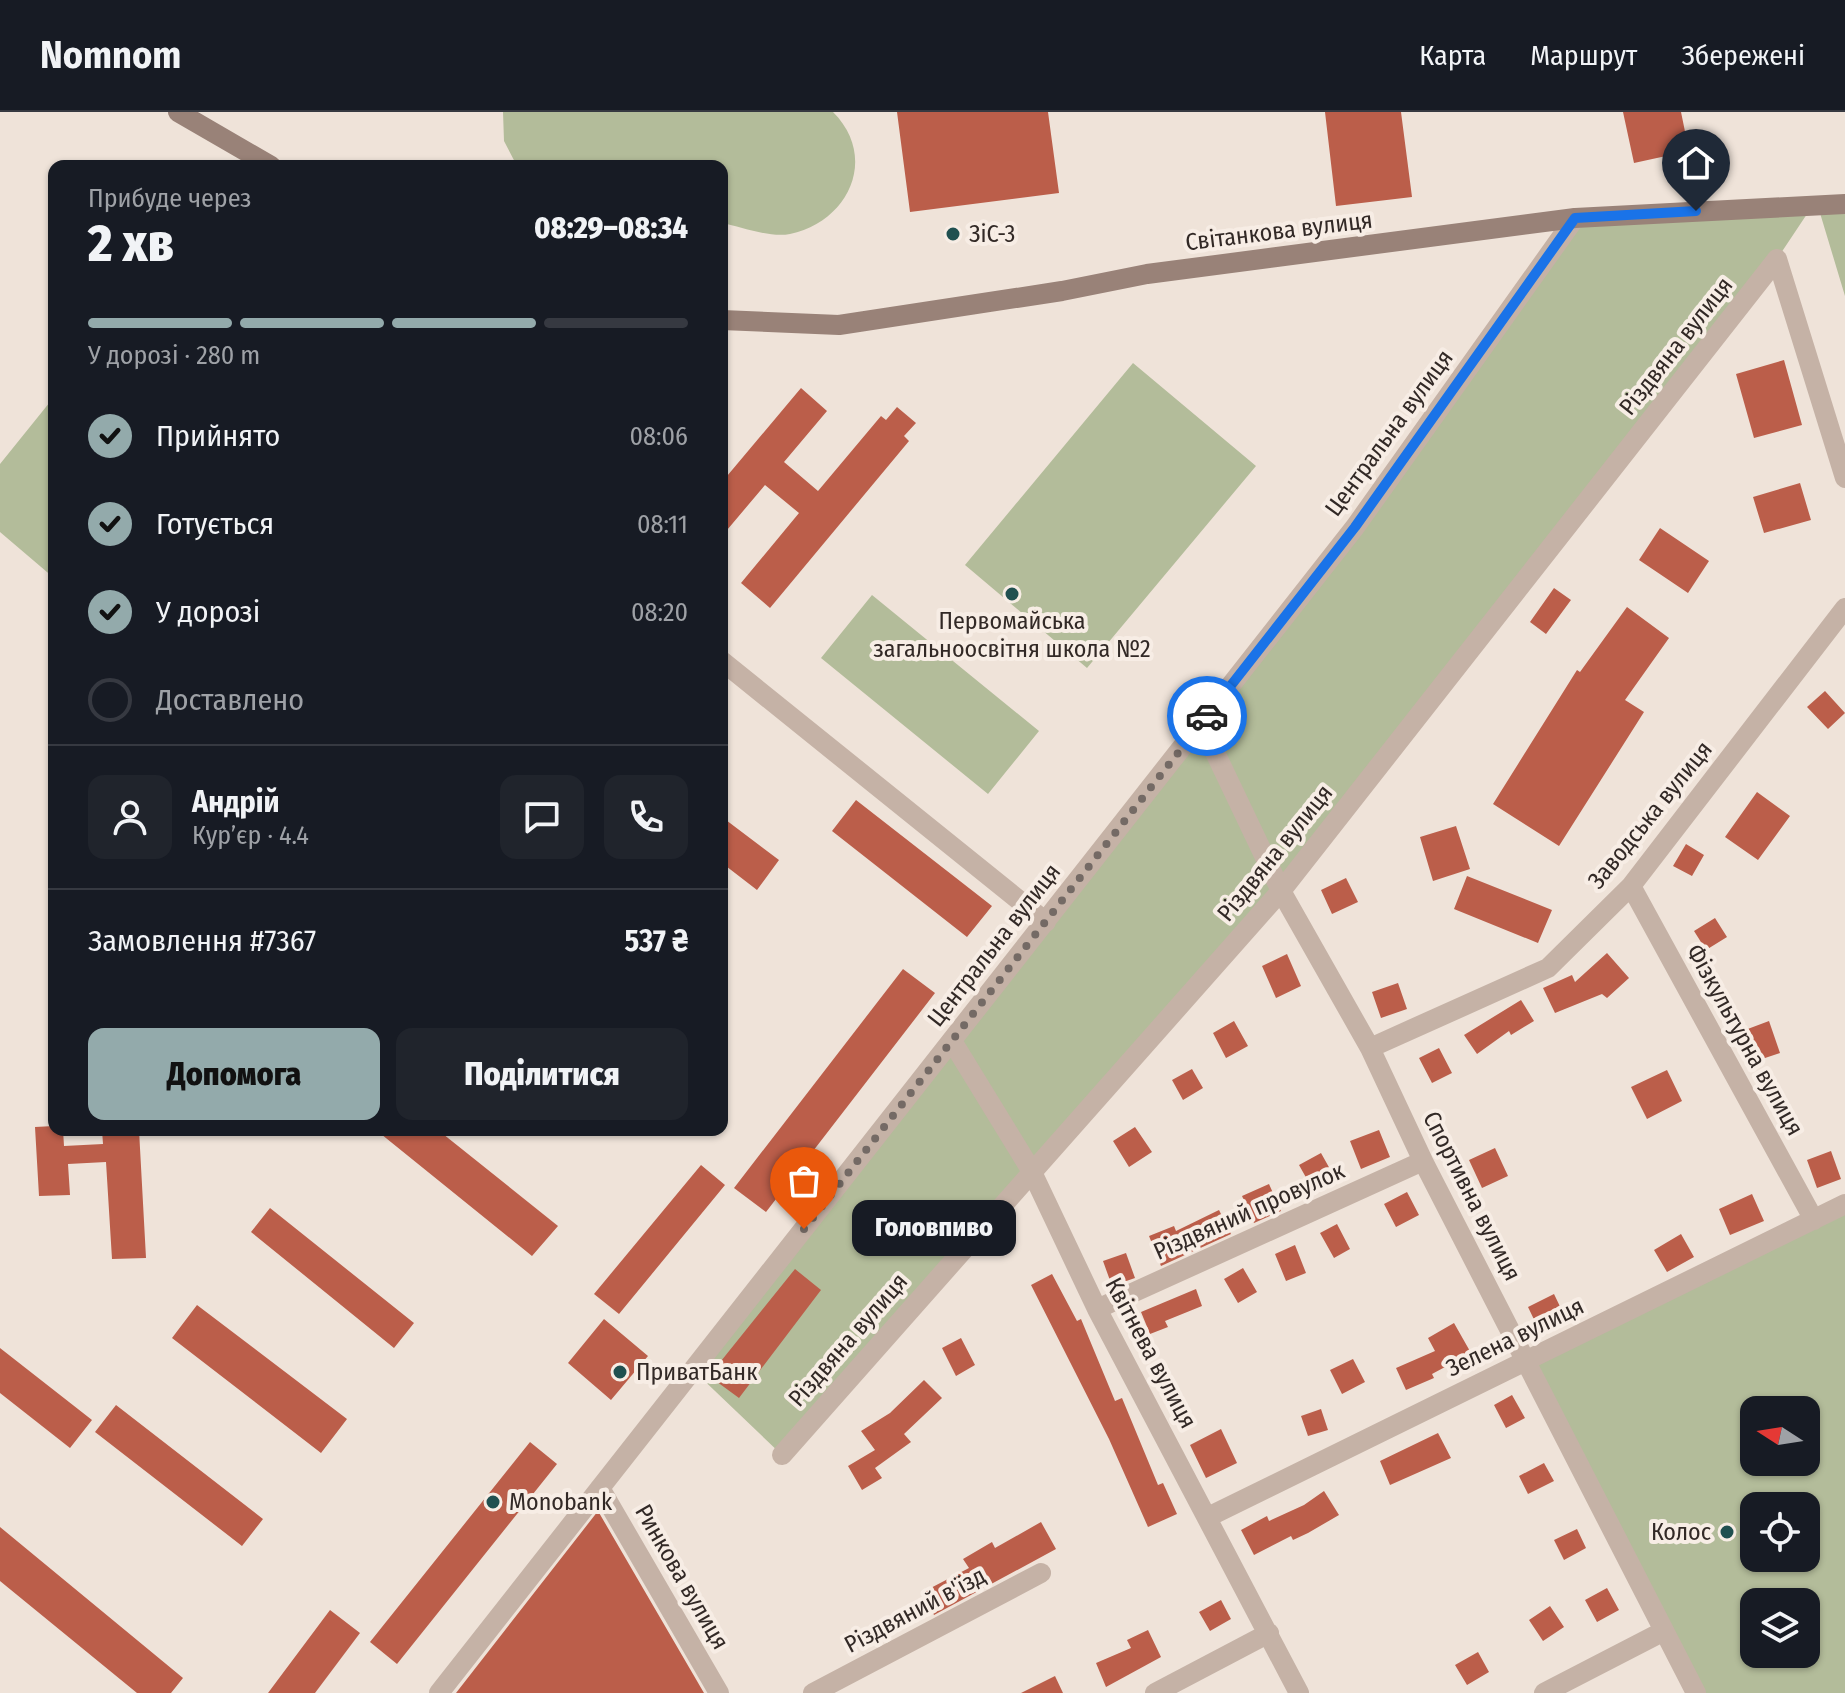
<!DOCTYPE html>
<html lang="uk">
<head>
<meta charset="utf-8">
<style>
	body { margin:0; font-family:"Fira Sans Condensed",sans-serif; background:#20242c; color:#f1f3f6; height:100vh; display:flex; flex-direction:column; font-size:30px; white-space:nowrap }
	* { box-sizing:border-box; margin:0 }
	p { font-size:26px; color:#9ea1a6 }
	.icon { flex:none; width:44px; height:44px; fill:none; stroke:currentColor; stroke-width:2; stroke-linecap:round; stroke-linejoin:round }
	.map { position:relative; flex:1; overflow:hidden }
	.drawer { position:absolute; left:48px; top:48px; width:680px; height:976px; display:flex; flex-direction:column; background:#171b24; border-radius:16px; box-shadow:0 2px 6px #0004 }
	.drawer>* { flex:none }
	.needle { width:52px; rotate:282deg }
	.tools { position:absolute; left:1740px; top:1284px; display:grid; gap:16px }
	.tools a { display:grid; place-items:center; width:80px; height:80px; border-radius:16px; background:#171b24; box-shadow:0 2px 6px #0004; font-size:40px }
	.pin { position:absolute; display:grid; place-items:center; width:68px; height:68px; color:#fff; margin:-82px -34px; border-radius:50% 50% 50% 0; rotate:-45deg; box-shadow:0 0 8px #0007 }
	.pin .icon { rotate:45deg }
	.courier { position:absolute; display:grid; place-items:center; width:80px; height:80px; margin:-40px; border:6px solid #1a73e8; border-radius:50%; background:#fff; color:#222; box-shadow:0 2px 10px #0007 }
	.bubble { position:absolute; height:56px; border-radius:16px; background:#171b24; box-shadow:0 2px 6px #0004; font-size:26px; font-weight:800; line-height:56px; text-align:center }
	.overview em { font-style:normal; font-weight:800 }
	.overview div { display:flex; flex-direction:column-reverse }
	.overview { display:flex; align-items:center; justify-content:space-between; height:136px; padding:0 40px }
	h1 { font-size:52px; font-weight:800; line-height:60px }
	.bar { display:grid; grid-template-columns:repeat(4,1fr); gap:12px 8px; align-content:center; height:96px; padding:0 40px }
	.bar i { height:10px; border-radius:6px; background:#363941 }
	.bar .selected { background:#93aaab }
	.bar p { grid-column:span 4 }
	.line { display:flex; align-items:center; gap:20px; padding:0 40px; border-top:2px solid #363941 }
	.line div { flex:1 }
	.round { display:grid; place-items:center; flex:none; width:84px; height:84px; border-radius:16px; background:#20242c }
	ol { padding:0 40px; list-style:none }
	li { display:flex; align-items:center; gap:24px; height:88px }
	li p { margin-inline-start:auto }
	li .icon { padding:8px; border-radius:50%; background:#93aaab; color:#111; stroke-width:4 }
	li:last-child { color:#9ea1a6 }
	li i { width:44px; height:44px; border:4px solid #363941; border-radius:50% }
	.action { display:flex; gap:16px; margin-top:auto; padding:16px 40px }
	.action a { flex:1; height:92px; border-radius:16px; background:#93aaab; color:#111; font-size:32px; font-weight:800; line-height:92px; text-align:center }
	.action a+a { background:#20242c; color:#f1f3f6 }
	header { display:flex; align-items:center; gap:48px; box-sizing:border-box; height:112px; padding:0 40px; background:#171b24; border-bottom:2px solid #363941 }
	header strong { font-size:38px }
	nav { display:flex; gap:44px; margin-inline-start:auto; font-size:28px }
	.map>svg:first-child { display:block }
	.green { fill:#b3bc9a; fill-rule:evenodd }
	.building { fill:#bb5e4a }
	.lines { fill:none; stroke-linecap:round; stroke-linejoin:round }
	.street { stroke:#c5b2a6; stroke-width:20 }
	.secondary { stroke:#998278; stroke-width:20 }
	.done { stroke:#746a65; stroke-width:8; stroke-dasharray:0 14.4 }
	.route { stroke:#1a73e8; stroke-width:10 }
	.poi-dot { fill:#205050; stroke:#f7ede5; stroke-width:3 }
	.labels { text-anchor:middle; stroke-width:8; stroke-linejoin:round; paint-order:stroke }
	.street-label { font-size:24px; fill:#322926; stroke:#f7ede5 }
	.poi-label { font-size:24px; fill:#322926; stroke:#f7ede5; text-anchor:start }
</style>
</head>
<body>
<header>
<strong>Nomnom</strong>
<nav><a>Карта</a><a>Маршрут</a><a>Збережені</a></nav>
</header>
<div class="map">
<svg width="1845" height="1581" viewBox="0 0 1845 1581">
	<rect width="100%" height="100%" fill="#efe3d9"/>
	<path class="green" d="M503 0H833C879 46 848 110 790 122 770 126 742 115 722 111V54H517L504 29Z
		M1809 99 1777 147 1281 779 782 1343 693 1258 1046 810 1575 110Z
		M1845 100V184L1820 101Z
		M1133 251 1256 354 1087 556 965 453Z
		M54 285V466L0 420V352Z
		M872 483 1039 619 988 682 821 546Z
		M1845 1092V1581H1696L1527 1249ZM1754 1298H1806V1350H1754ZM1754 1394H1806V1446H1754ZM1754 1490H1806V1542H1754Z"/>
	<path class="building" d="M897 0H1048L1059 81 910 100Z
		M1325 0H1401L1412 85 1336 94Z
		M1623 0H1681L1689 39 1634 51Z
		M1784 248 1802 313 1754 326 1736 262Z
		M801 276 827 299 784 350 818 379 881 304 886 308 897 295 916 311 904 324 909 329 770 496 741 471 799 401 765 373 722 424V370Z
		M1800 371 1811 408 1764 421 1753 385Z
		M1660 416 1709 449 1688 481 1639 448Z
		M1554 476 1571 488 1546 522 1530 510Z
		M1627 495 1669 526 1625 588 1644 600 1559 734 1493 692 1577 558 1580 560Z
		M1825 579 1845 601 1828 617 1807 595Z
		M1757 680 1790 704 1758 748 1725 725Z
		M856 688 992 794 967 825 832 719Z
		M722 705 779 748 757 778 722 751Z
		M1456 714 1470 757 1433 769 1420 725Z
		M1686 732 1704 743 1692 764 1673 754Z
		M1467 764 1552 798 1538 831 1454 797Z
		M1346 766 1358 790 1332 802 1321 778Z
		M1715 806 1727 825 1706 838 1694 819Z
		M1607 841 1629 866 1607 886 1602 882 1555 901 1543 876 1572 863 1575 870Z
		M1287 842 1301 874 1276 886 1262 854Z
		M903 857 935 881 766 1100 734 1076Z
		M1398 871 1407 897 1381 906 1372 880Z
		M1521 888 1534 909 1511 923 1509 919 1477 942 1464 923Z
		M1234 909 1248 934 1226 946 1213 921Z
		M1769 909 1780 941 1756 949 1745 918Z
		M1439 936 1452 961 1432 971 1419 946Z
		M1192 957 1203 976 1183 988 1172 968Z
		M1667 958 1682 989 1647 1007 1631 975Z
		M54 1014V1018H63L64 1034 103 1032 102 1018H139L146 1146 112 1147 106 1050 68 1052 70 1083 39 1084 35 1015Z
		M1135 1015 1152 1040 1129 1055 1113 1029Z
		M376 1018H438L558 1114 532 1144Z
		M1379 1018 1390 1045 1361 1057 1350 1029Z
		M1495 1036 1508 1064 1482 1076 1469 1048Z
		M1831 1039 1841 1067 1817 1076 1807 1048Z
		M1321 1041 1335 1066 1313 1078 1299 1053Z
		M701 1053 725 1073 619 1202 594 1182Z
		M1269 1072 1281 1099 1254 1111 1242 1084Z
		M1407 1080 1419 1103 1396 1115 1384 1092Z
		M1752 1082 1764 1109 1730 1123 1719 1097Z
		M270 1096 414 1211 394 1236 251 1120Z
		M1219 1098 1231 1122 1161 1154 1149 1124 1174 1114 1176 1119Z
		M1337 1112 1350 1137 1334 1146 1320 1121Z
		M1681 1122 1694 1145 1667 1160 1654 1138Z
		M1295 1133 1306 1161 1286 1169 1275 1142Z
		M1126 1141 1135 1166 1112 1174 1103 1149Z
		M1243 1156 1257 1180 1238 1191 1224 1167Z
		M795 1157 821 1178 739 1286 709 1264Z
		M1052 1162 1077 1209 1081 1207 1115 1289 1122 1286 1158 1373 1163 1371 1177 1402 1148 1415 1109 1327 1031 1173Z
		M1196 1177 1202 1194 1165 1209 1168 1215 1150 1222 1141 1200Z
		M1554 1182 1566 1207 1540 1220 1528 1195Z
		M197 1193 347 1307 321 1341 172 1226Z
		M604 1207 648 1244 611 1288 568 1251Z
		M1454 1211 1471 1241 1432 1262 1434 1266 1406 1278 1396 1256 1435 1239 1428 1226Z
		M961 1226 975 1253 956 1264 942 1236Z
		M0 1236 92 1308 70 1336 0 1281Z
		M1353 1247 1365 1270 1342 1282 1330 1258Z
		M924 1268 942 1286 904 1322 911 1330 875 1356 882 1366 862 1378 848 1354 875 1338 861 1319 890 1301Z
		M1512 1283 1525 1306 1506 1316 1494 1293Z
		M116 1293 263 1407 242 1434 95 1320Z
		M1321 1297 1328 1318 1308 1324 1301 1304Z
		M1221 1317 1237 1351 1206 1366 1190 1333Z
		M1438 1321 1451 1346 1390 1373 1380 1349Z
		M530 1330 557 1352 397 1552 370 1530Z
		M1544 1351 1554 1369 1528 1382 1519 1364Z
		M1324 1379 1339 1403 1308 1421 1293 1428 1291 1424 1254 1443 1241 1418 1267 1404 1269 1409 1304 1393Z
		M598 1399 704 1581H456Z
		M1041 1410 1056 1437 934 1503 923 1480 969 1456 963 1447 992 1430 995 1436Z
		M0 1415 183 1566 171 1581H137L0 1469Z
		M1577 1417 1586 1436 1564 1448 1554 1428Z
		M1607 1476 1619 1498 1597 1510 1585 1488Z
		M1221 1488 1231 1507 1210 1519 1199 1500Z
		M1550 1494 1564 1515 1543 1529 1529 1508Z
		M330 1498 360 1521 315 1581H268Z
		M1148 1518 1161 1545 1106 1575 1096 1551 1131 1536 1127 1528Z
		M1478 1540 1489 1560 1467 1573 1455 1553Z
		M1055 1564 1063 1581H1021Z"/>
	<g class="lines">
		<path class="street" d="M1777 147 1845 366
			M722 549 1046 810
			M1201 611 1281 779 1370 936 1423 1049 1696 1581
			M1631 774 1814 1108
			M952 929 1031 1058 1097 1197 1299 1581
			M1370 936 1548 856 1631 774 1845 496
			M1097 1197 1423 1049
			M782 1343 1281 779 1777 147
			M600 1376 719 1581
			M1208 1405 1845 1092
			M439 1581 1355 415 1575 106
			M813 1581 1041 1461
			M1155 1581 1269 1521
			M1544 1581 1662 1520"/>
		<path class="secondary" d="M178 0 271 54
			M722 208 839 213 1062 179 1147 162 1575 106 1845 92"/>
	</g>
	<g class="lines">
		<path class="done" d="M804 1117 1207 604"/>
		<path class="route" d="M1207 604 1355 415 1575 106 1696 99"/>
	</g>
	<g class="poi-dot">
		<circle cx="953" cy="122" r="8"/>
		<circle cx="1012" cy="482" r="8"/>
		<circle cx="620" cy="1260" r="8"/>
		<circle cx="493" cy="1390" r="8"/>
		<circle cx="1727" cy="1420" r="8"/>
	</g>
	<g class="labels">
		<g class="street-label">
			<text transform="translate(1279 119) rotate(-7)" y="8">Світанкова вулиця</text>
			<text transform="translate(1676 234) rotate(-52)" y="8">Різдвяна вулиця</text>
			<text transform="translate(1389 321) rotate(-54)" y="8">Центральна вулиця</text>
			<text transform="translate(1650 703) rotate(-51)" y="8">Заводська вулиця</text>
			<text transform="translate(1275 741) rotate(-51)" y="8">Різдвяна вулиця</text>
			<text transform="translate(994 833) rotate(-52)" y="8">Центральна вулиця</text>
			<text transform="translate(1745 928) rotate(61)" y="8">Фізкультурна вулиця</text>
			<text transform="translate(1472 1084) rotate(63)" y="8">Спортивна вулиця</text>
			<text transform="translate(1249 1099) rotate(-24)" y="8">Різдвяний провулок</text>
			<text transform="translate(1515 1225) rotate(-26)" y="8">Зелена вулиця</text>
			<text transform="translate(848 1228) rotate(-49)" y="8">Різдвяна вулиця</text>
			<text transform="translate(1151 1241) rotate(62)" y="8">Квітнева вулиця</text>
			<text transform="translate(682 1465) rotate(60)" y="8">Ринкова вулиця</text>
			<text transform="translate(915 1498) rotate(-28)" y="8">Різдвяний в'їзд</text>
		</g>
		<g class="poi-label">
			<text x="969" y="130">ЗіС-3</text>
			<text x="1012" y="517" text-anchor="middle">Первомайська<tspan x="1012" dy="28">загальноосвітня школа №2</tspan></text>
			<text x="636" y="1268">ПриватБанк</text>
			<text x="509" y="1398">Monobank</text>
			<text x="1711" y="1428" text-anchor="end">Колос</text>
		</g>
	</g>
</svg>
<div class="tools">
<a><svg class="needle" viewBox="-14 -14 28 28"><path d="M0-13l5 13h-10z" fill="#e53935"/><path d="M0 13l5-13h-10z" fill="#9ea1a6"/></svg></a>
<a><svg class="icon" aria-label="locate" viewBox="0 0 24 24"><circle cx="12" cy="12" r="6"/><path d="M12 2v4M12 18v4M2 12h4M18 12h4"/></svg></a>
<a><svg class="icon" aria-label="layers" viewBox="0 0 24 24"><path d="M12 4l9 5-9 5-9-5zM3 14l9 5 9-5"/></svg></a>
</div>
<div class="pin" style="left:804px;top:1117px;background:#ea580c"><svg class="icon" aria-label="bag" viewBox="0 0 24 24"><path d="M5 8h14l-1 12H6zM9 8a3 3 0 0 1 6 0"/></svg></div>
<div class="pin" style="left:1696px;top:99px;background:#1f2937"><svg class="icon" aria-label="home" viewBox="0 0 24 24"><path d="M3 11l9-7 9 7M6 9v11h12V9"/></svg></div>
<div class="courier" style="left:1207px;top:604px"><svg class="icon" aria-label="car" viewBox="0 0 24 24"><path d="M5 17H2v-5l4-1 3-4h7l3 4 3 1v5h-3M9 17h6M6 11h13"/><circle cx="7" cy="17" r="2"/><circle cx="17" cy="17" r="2"/></svg></div>
<div class="bubble" style="left:852px;top:1088px;width:164px">Головпиво</div>
<section class="drawer">
<div class="overview"><div><h1>2 хв</h1><p>Прибуде через</p></div><em>08:29–08:34</em></div>
<div class="bar"><i class="selected"></i><i class="selected"></i><i class="selected"></i><i></i><p>У дорозі · 280 m</p></div>
<ol>
<li><svg class="icon" aria-label="check" viewBox="0 0 24 24"><path d="M5 12l5 5 9-10"/></svg>Прийнято<p>08:06</p></li>
<li><svg class="icon" aria-label="check" viewBox="0 0 24 24"><path d="M5 12l5 5 9-10"/></svg>Готується<p>08:11</p></li>
<li><svg class="icon" aria-label="check" viewBox="0 0 24 24"><path d="M5 12l5 5 9-10"/></svg>У дорозі<p>08:20</p></li>
<li><i></i>Доставлено</li>
</ol>
<div class="line" style="height:144px"><a class="round"><svg class="icon" aria-label="person" viewBox="0 0 24 24"><circle cx="12" cy="8" r="4"/><path d="M4 21q1-7 8-7t8 7"/></svg></a><div><b>Андрій</b><p>Кур’єр · 4.4</p></div><a class="round"><svg class="icon" aria-label="chat" viewBox="0 0 24 24"><path d="M4 5h16v11H9l-5 4z"/></svg></a><a class="round"><svg class="icon" aria-label="phone" viewBox="0 0 24 24"><path d="M5 4h4l2 5-3 2q2 4 5 5l2-3 5 2v4C11 20 4 13 5 4z"/></svg></a></div>
<div class="line" style="height:104px"><div>Замовлення #7367</div><b>537 ₴</b></div>
<div class="action"><a>Допомога</a><a>Поділитися</a></div>
</section>
</div>
</body>
</html>
